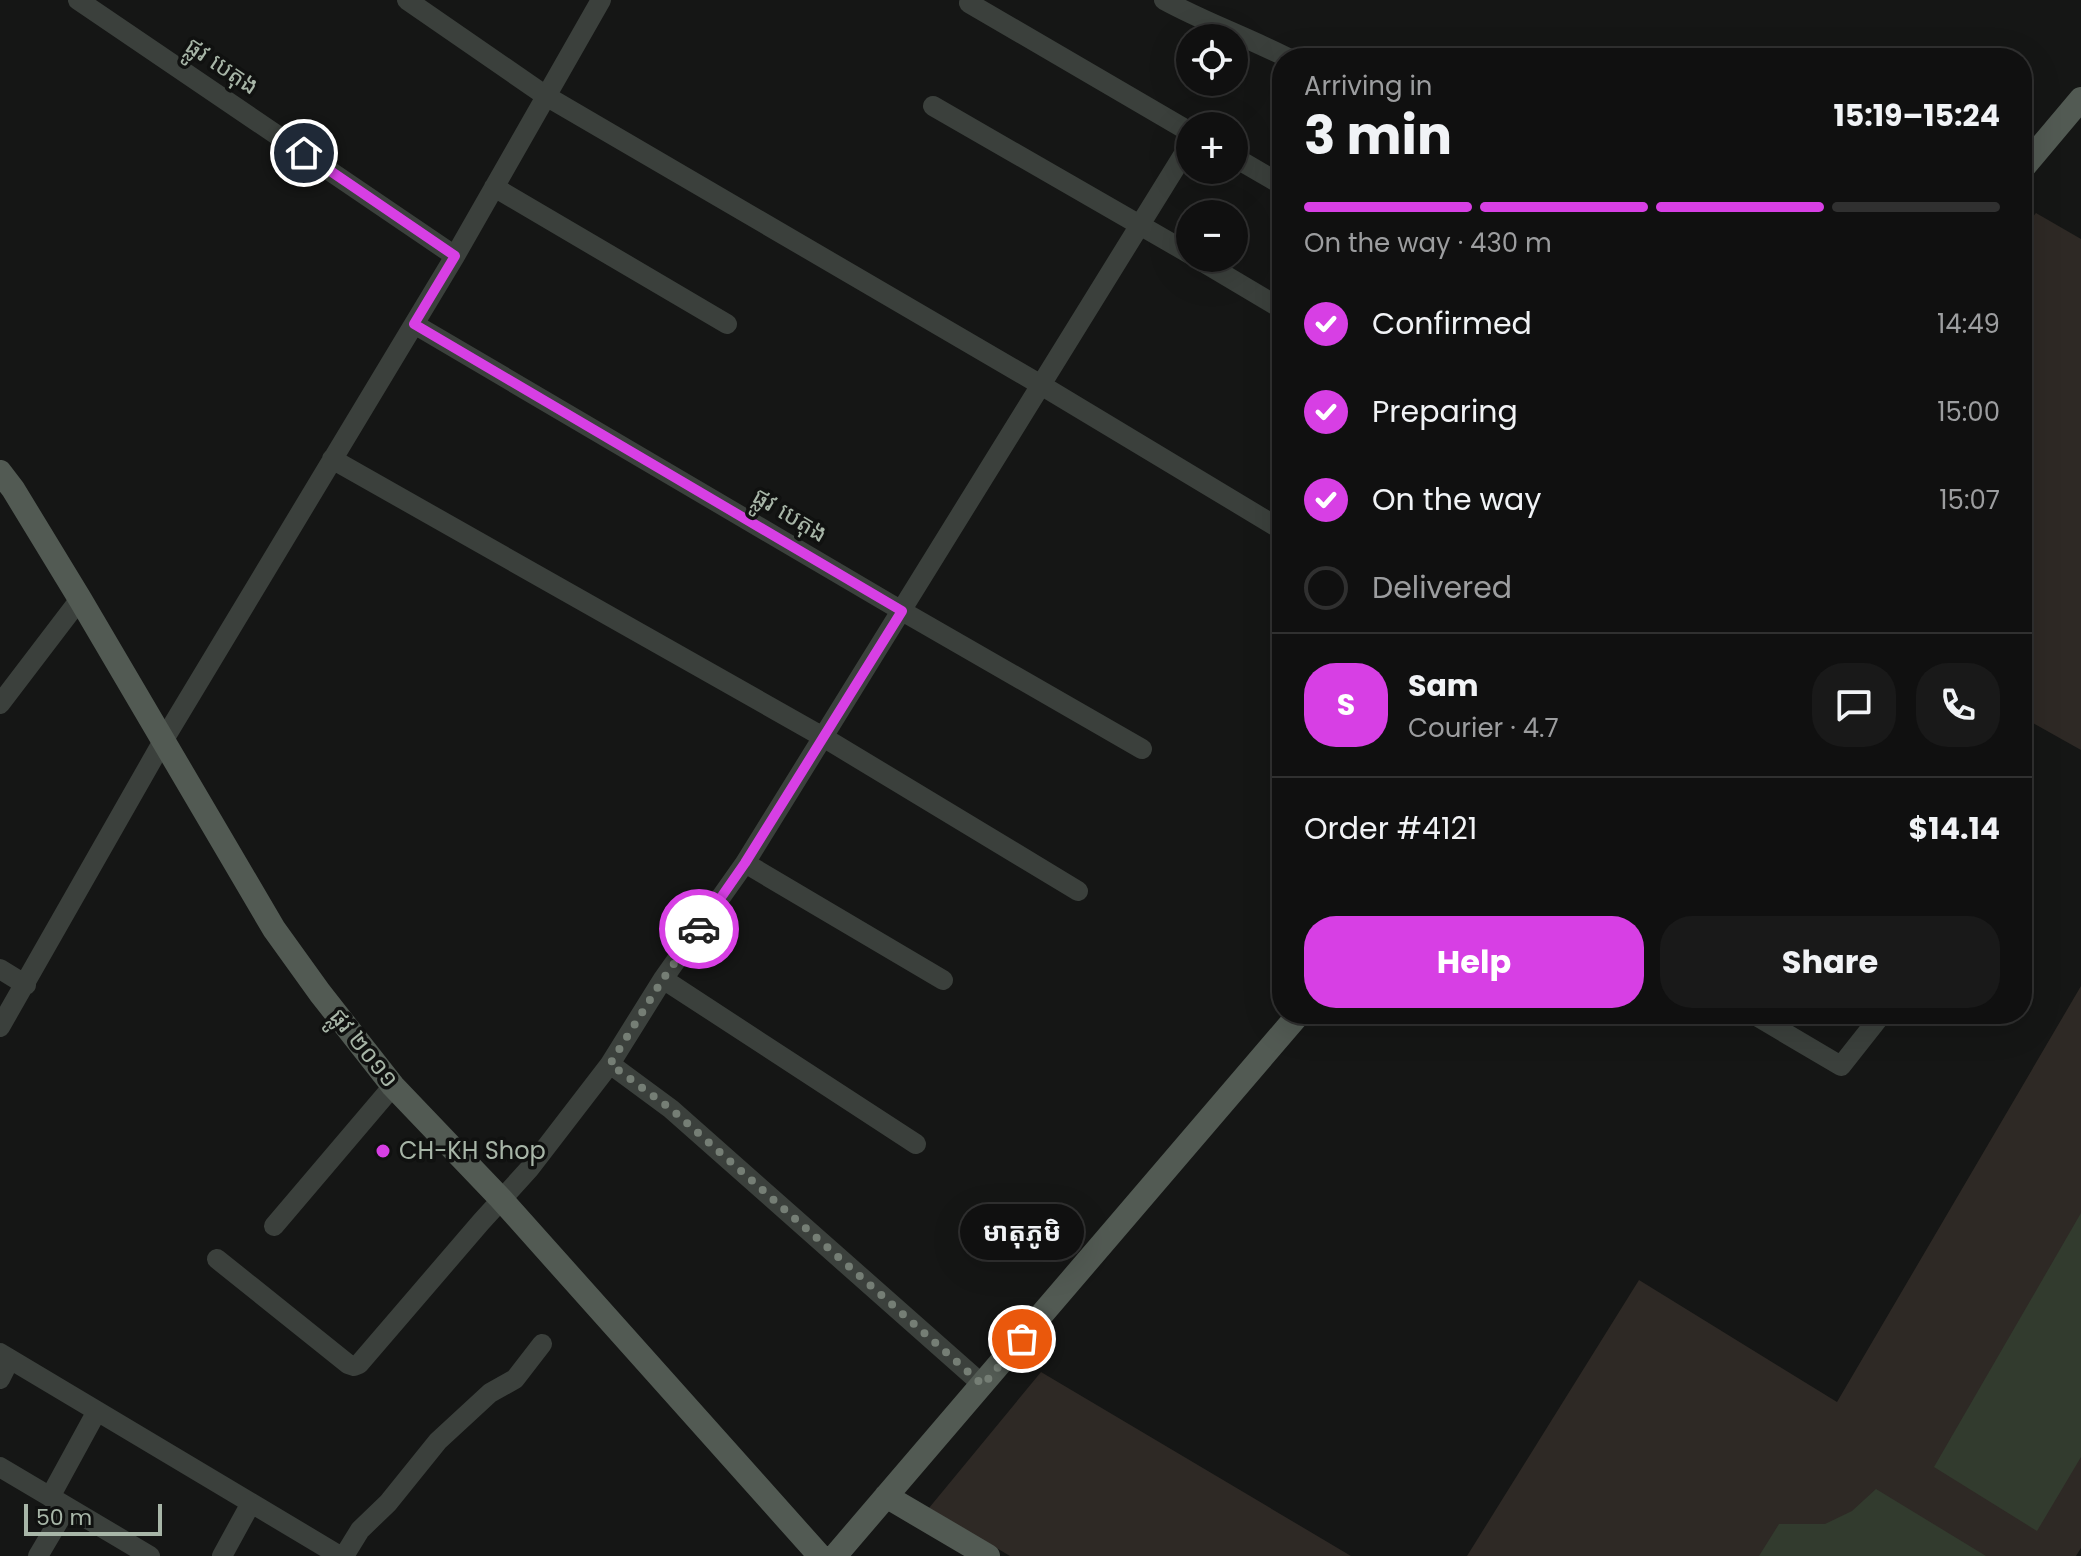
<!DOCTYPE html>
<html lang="en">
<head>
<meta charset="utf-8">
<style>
	body { margin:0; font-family:Poppins,"Noto Sans Khmer",sans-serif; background:#191919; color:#f1f3f6; height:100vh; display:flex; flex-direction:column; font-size:30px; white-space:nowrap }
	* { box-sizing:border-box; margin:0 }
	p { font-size:26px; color:#9c9d9f }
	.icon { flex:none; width:44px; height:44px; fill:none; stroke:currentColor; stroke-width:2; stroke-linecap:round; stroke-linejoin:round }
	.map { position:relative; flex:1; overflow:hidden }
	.panel { position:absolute; left:1272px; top:48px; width:760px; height:976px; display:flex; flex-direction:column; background:#101010; border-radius:32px; box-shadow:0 8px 32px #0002,0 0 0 2px #303030 }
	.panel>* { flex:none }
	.controls { position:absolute; left:1176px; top:24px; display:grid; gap:16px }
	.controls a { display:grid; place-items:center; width:72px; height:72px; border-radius:50%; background:#101010; box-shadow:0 8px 32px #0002,0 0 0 2px #303030; font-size:40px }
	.scale { position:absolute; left:24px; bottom:20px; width:138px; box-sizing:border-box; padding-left:8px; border:4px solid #a8b6a8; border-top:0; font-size:22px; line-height:28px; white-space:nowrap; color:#a8b6a8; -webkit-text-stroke:6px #101110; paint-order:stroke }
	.pin { position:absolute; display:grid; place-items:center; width:68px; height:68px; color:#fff; margin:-34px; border:4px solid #fff; border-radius:50%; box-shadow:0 2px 8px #0007 }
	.courier { position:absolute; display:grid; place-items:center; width:80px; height:80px; margin:-40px; border:6px solid #d73fe4; border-radius:50%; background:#fff; color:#222; box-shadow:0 2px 10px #0007 }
	.bubble { position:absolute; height:56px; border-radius:28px; background:#101010; box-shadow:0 8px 32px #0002,0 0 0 2px #303030; font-size:26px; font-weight:700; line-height:56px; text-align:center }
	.head em { font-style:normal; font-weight:700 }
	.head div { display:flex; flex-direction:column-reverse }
	.head { display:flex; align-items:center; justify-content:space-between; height:136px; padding:0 32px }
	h1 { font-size:52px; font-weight:700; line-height:60px }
	.bar { display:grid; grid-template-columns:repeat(4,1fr); gap:12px 8px; align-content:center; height:96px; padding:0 32px }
	.bar i { height:10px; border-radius:6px; background:#303030 }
	.bar .active { background:#d73fe4 }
	.bar p { grid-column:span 4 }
	.line { display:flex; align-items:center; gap:20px; padding:0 32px; border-top:2px solid #303030 }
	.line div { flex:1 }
	.round { display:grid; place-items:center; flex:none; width:84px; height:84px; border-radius:32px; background:#191919 }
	ol { padding:0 32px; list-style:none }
	li { display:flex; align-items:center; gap:24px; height:88px }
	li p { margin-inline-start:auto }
	li .icon { padding:8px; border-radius:50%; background:#d73fe4; color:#fff; stroke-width:4 }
	li:last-child { color:#9c9d9f }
	li i { width:44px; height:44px; border:4px solid #303030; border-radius:50% }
	.primary-button { display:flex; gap:16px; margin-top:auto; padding:16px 32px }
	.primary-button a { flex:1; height:92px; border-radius:32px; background:#d73fe4; color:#fff; font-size:32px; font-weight:700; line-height:92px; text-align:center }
	.primary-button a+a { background:#191919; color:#f1f3f6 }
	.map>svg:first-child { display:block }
	.green { fill:#2e2925 }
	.water { fill:#323b2e }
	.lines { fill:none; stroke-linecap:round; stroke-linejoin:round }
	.minor { stroke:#3b403c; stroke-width:20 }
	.major { stroke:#525a53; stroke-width:24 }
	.done { stroke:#757e75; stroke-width:8; stroke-dasharray:0 14.4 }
	.route { stroke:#d73fe4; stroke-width:10 }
	.poi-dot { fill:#d73fe4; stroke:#101110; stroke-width:3 }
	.labels { text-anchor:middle; stroke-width:7; stroke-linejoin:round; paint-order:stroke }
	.street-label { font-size:24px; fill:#a8b6a8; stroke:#101110 }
	.poi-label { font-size:24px; fill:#a8b6a8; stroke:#101110; text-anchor:start }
</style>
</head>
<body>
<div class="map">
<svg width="2081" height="1556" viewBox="0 0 2081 1556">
	<rect width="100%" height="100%" fill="#151615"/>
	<path class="green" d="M2036 213 2081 239V750L2022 717V230Z
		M2081 986V1548L2076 1556H1467L1639 1280 1837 1402Z
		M1041 1372 1351 1556H1010L929 1508Z"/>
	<path class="water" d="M2081 1213V1457L2037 1531 1934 1467Z
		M1876 1489 1986 1556H1759L1779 1524H1825L1852 1511Z"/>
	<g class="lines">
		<path class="minor" d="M78 0 455 256
			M407 0 546 96 1041 385 1282 530
			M1164 0C1204 22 1247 37 1288 58
			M969 3 1190 132
			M933 106 1190 254
			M1234 157 1282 185
			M494 187 727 324
			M1196 258 1282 309
			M414 324 902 611 1142 749
			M332 459 823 737 1078 891
			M0 704 80 599
			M745 863 943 980
			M0 969 26 985
			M663 979 916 1144
			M1753 1014 1841 1066 1882 1014
			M0 1027 163 741 455 256 601 0
			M610 1064 671 1109 983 1385
			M274 1226 393 1086
			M217 1259 348 1364 354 1366 359 1364 481 1222 530 1168 610 1064 663 979 745 863 1190 144
			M0 1353 340 1556
			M0 1379 10 1359
			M0 1467 150 1556
			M50 1497 97 1411
			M38 1556 67 1507
			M222 1556 251 1503
			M344 1556 360 1530 388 1503 438 1441 490 1393 515 1379 542 1344"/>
		<path class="major" d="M2022 169 2081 99
			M0 472 13 489 80 599 274 929 320 993 393 1086 501 1199 820 1556
			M886 1496 988 1556
			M835 1556 1299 1014"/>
	</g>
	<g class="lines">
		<path class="done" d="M699 929 663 979 610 1064 671 1109 983 1385 1022 1339"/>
		<path class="route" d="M304 153 455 256 414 324 902 611 745 863 699 929"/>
	</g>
	<circle class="poi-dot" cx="383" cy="1151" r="8"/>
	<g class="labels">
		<g class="street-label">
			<text transform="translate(222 66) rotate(34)" y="8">ផ្លូវ បេតុង</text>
			<text transform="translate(790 515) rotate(31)" y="8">ផ្លូវ បេតុង</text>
			<text transform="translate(364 1048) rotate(51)" y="8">ផ្លូវ ២០១១</text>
		</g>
		<g class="poi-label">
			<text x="399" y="1159">CH-KH Shop</text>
		</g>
	</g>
</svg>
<div class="controls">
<a><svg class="icon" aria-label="locate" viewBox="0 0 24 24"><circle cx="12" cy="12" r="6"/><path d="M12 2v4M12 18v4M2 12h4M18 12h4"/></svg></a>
<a>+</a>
<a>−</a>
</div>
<div class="scale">50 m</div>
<div class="pin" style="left:1022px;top:1339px;background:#ea580c"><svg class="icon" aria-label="bag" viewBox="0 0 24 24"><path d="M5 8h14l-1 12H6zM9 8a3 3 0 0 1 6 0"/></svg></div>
<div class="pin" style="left:304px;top:153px;background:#1f2937"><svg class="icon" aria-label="home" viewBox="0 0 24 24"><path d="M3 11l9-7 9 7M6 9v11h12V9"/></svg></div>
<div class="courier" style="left:699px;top:929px"><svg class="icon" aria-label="car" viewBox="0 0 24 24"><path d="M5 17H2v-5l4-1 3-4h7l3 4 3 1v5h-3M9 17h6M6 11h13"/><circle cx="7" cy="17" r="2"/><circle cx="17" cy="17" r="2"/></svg></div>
<div class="bubble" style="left:960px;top:1204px;width:124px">មាតុភូមិ</div>
<section class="panel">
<div class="head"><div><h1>3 min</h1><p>Arriving in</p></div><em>15:19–15:24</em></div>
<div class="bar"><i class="active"></i><i class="active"></i><i class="active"></i><i></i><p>On the way · 430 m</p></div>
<ol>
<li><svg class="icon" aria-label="check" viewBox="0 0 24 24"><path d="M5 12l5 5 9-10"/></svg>Confirmed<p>14:49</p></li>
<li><svg class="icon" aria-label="check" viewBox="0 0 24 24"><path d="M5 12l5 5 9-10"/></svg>Preparing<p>15:00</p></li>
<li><svg class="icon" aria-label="check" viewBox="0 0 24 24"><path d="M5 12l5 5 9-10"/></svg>On the way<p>15:07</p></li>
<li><i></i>Delivered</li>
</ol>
<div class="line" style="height:144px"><b class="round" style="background:#d73fe4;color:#fff">S</b><div><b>Sam</b><p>Courier · 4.7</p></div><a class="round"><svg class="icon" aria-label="chat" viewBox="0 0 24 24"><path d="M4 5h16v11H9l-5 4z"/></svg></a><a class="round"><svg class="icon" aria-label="phone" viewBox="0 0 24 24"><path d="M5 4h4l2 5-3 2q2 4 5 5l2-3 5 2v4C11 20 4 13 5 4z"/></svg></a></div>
<div class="line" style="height:104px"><div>Order #4121</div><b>$14.14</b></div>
<div class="primary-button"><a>Help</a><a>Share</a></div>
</section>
</div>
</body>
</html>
